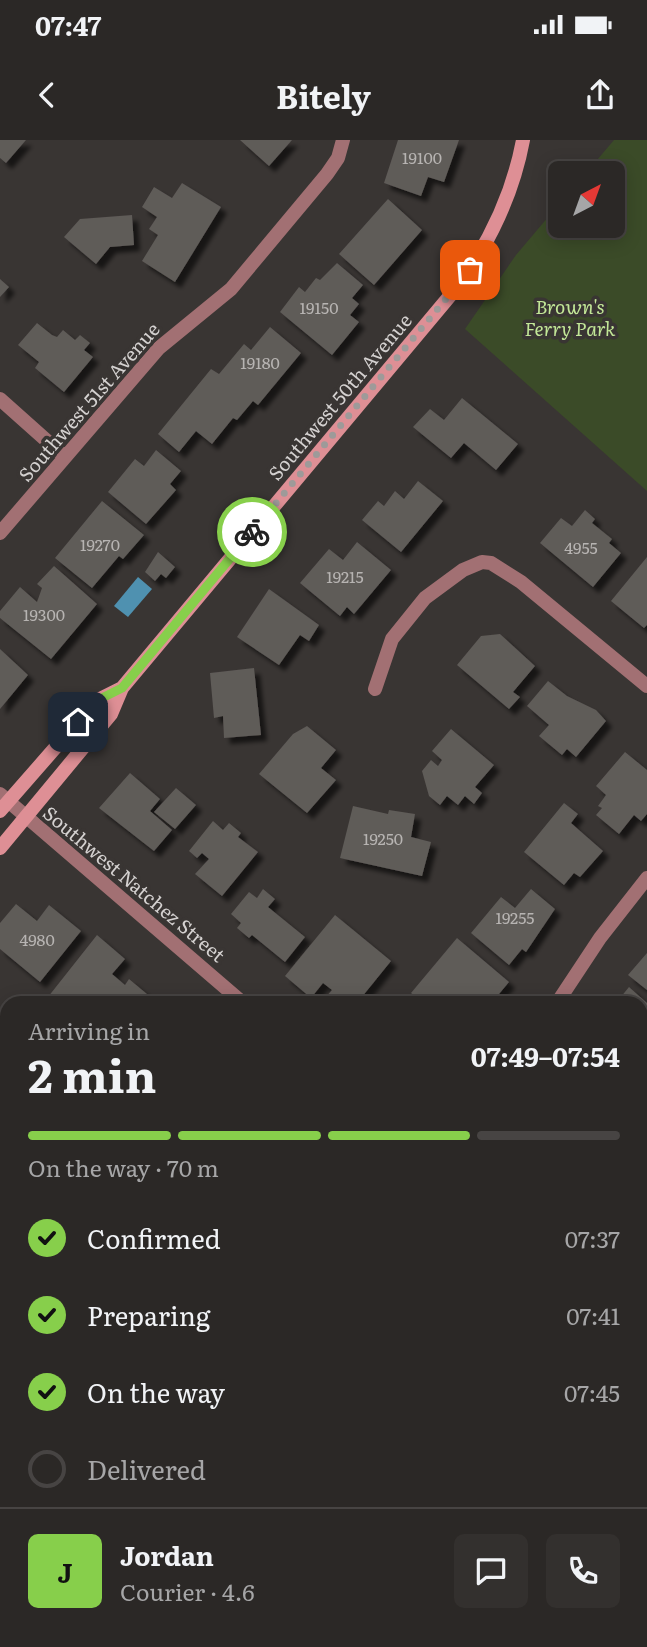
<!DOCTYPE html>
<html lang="en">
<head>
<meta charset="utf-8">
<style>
	body { margin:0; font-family:Literata,serif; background:#33302e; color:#f1f3f6; height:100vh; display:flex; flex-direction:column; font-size:26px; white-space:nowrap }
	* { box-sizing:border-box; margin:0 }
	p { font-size:23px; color:#a6a6a7 }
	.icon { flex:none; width:38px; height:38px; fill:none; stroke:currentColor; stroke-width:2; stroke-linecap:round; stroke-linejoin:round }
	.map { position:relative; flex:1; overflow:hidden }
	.details { position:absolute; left:0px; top:856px; width:648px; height:653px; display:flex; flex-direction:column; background:#2b2826; border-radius:21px 21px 0 0; box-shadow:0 4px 18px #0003,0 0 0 2px #474443 }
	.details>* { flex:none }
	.needle { width:46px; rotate:41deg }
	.controls { position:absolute; left:548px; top:21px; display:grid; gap:14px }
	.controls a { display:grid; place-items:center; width:77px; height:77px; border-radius:10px; background:#2b2826; box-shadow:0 4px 18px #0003,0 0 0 2px #474443; font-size:35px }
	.pin { position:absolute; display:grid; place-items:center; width:60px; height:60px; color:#fff; margin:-30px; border-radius:14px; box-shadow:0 4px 10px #0006 }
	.courier { position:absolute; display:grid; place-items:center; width:70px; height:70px; margin:-35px; border:5px solid #87cf4b; border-radius:50%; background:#fff; color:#222; box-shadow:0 2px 9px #0007 }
	.summary em { font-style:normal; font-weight:700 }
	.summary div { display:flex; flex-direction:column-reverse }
	.summary { display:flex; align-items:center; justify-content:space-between; height:119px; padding:0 28px }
	h1 { font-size:46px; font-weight:700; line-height:52px }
	.bar { display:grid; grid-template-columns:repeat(4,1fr); gap:10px 7px; align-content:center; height:84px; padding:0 28px }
	.bar i { height:9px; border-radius:5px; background:#474443 }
	.bar .selected { background:#87cf4b }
	.bar p { grid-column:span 4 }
	.line { display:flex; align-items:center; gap:18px; padding:0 28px; border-top:2px solid #474443 }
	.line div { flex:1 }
	.round { display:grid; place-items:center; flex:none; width:74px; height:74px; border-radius:10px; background:#33302e }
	ol { padding:0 28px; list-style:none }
	li { display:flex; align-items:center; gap:21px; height:77px }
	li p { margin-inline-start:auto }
	li .icon { padding:7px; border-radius:50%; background:#87cf4b; color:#111; stroke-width:4 }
	li:last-child { color:#a6a6a7 }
	li i { width:38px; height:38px; border:4px solid #474443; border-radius:50% }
	.status { display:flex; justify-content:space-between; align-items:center; height:49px; padding:0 35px; background:#2b2826; direction:ltr }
	.status svg { height:19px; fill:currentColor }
	header { display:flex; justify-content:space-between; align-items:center; height:91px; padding:0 28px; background:#2b2826; font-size:32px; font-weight:700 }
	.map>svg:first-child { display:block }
	.green { fill:#3b4b28 }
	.water { fill:#4f91b0 }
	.building { fill:#5f5b58; filter:url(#shadow) }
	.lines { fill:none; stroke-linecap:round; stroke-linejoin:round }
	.street { stroke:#a27073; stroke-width:14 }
	.secondary { stroke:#de8f95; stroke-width:14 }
	.done { stroke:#9e9a99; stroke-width:7; stroke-dasharray:0 12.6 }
	.route { stroke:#87cf4b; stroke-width:9 }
	.labels { text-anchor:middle; stroke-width:7; stroke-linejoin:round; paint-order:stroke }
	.number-label { font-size:16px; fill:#b7b4b2 }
	.park-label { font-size:19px; font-style:italic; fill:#c2e797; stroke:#393533 }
	.street-label { font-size:19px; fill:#d4d1d0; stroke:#393533 }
</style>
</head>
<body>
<div class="status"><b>07:47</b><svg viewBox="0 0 49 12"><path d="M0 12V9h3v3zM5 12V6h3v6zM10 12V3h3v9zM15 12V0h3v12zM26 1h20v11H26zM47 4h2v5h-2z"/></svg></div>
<header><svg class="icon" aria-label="back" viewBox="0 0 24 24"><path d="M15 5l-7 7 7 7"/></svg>Bitely<svg class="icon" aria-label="share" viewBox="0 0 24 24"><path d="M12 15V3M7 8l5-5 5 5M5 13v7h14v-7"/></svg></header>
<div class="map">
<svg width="647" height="1507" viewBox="0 0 647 1507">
	<defs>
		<filter id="shadow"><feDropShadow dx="6" dy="6" stdDeviation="2" flood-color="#0009"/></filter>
	</defs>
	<rect width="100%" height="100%" fill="#393533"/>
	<path class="green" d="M614 0H647V351L465 189 516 115 560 63V86H612V33H586Z"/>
	<path class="water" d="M138 437 152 449 128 477 114 466Z"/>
	<path class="building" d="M0 0H26L6 23 0 18Z
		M240 0H292L269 26Z
		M398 0H459L444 42 428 37 421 56 384 43Z
		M182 43 221 67 175 142 142 121 158 95 149 89 157 77 142 67 154 47 172 58Z
		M388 59 422 90 374 145 339 114Z
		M132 75 134 105 110 107 96 124 64 97 80 79Z
		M337 123 363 145 352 158 359 164 350 175 359 182 332 215 280 172 299 147 305 152 316 138 320 140Z
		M0 139 9 147 0 157Z
		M37 183 52 195 57 197 63 190 75 200 80 195 90 203 84 210 93 217 64 252 35 228 39 222 18 205Z
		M270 187 301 213 258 265 253 261 237 280 233 278 212 304 196 291 179 312 158 294 211 229 219 234 244 204 251 210Z
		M462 258 518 304 496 330 464 303 451 318 413 287 430 269 444 280Z
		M156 310 181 331 170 344 176 350 146 384 108 352 135 319 144 326Z
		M418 341 443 361 401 412 362 380 378 361 384 366 395 351 404 359Z
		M102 361 144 395 123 419 119 416 92 448 55 418Z
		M585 370 595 379 592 383 612 399 609 403 621 413 593 447 540 403 561 378 572 386Z
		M357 402 391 430 354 474 347 467 340 476 300 443 329 409 343 420Z
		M158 412 175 427 166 438 161 434 155 441 145 432Z
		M647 417V485L644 488 611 461Z
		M54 426 97 464 51 519 0 478V471L20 447 37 462 42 448 37 444Z
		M269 449 319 485 309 501 300 495 279 525 237 497Z
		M500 494 535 526 513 552 520 557 509 569 457 525 481 496Z
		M0 509 28 535 0 569Z
		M254 528 261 595 224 598 223 576 214 578 210 533Z
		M548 541 567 556 596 570 606 581 576 617 567 609 562 615 539 596 549 585 527 566Z
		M307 586 336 610 321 628 336 640 307 673 259 634 293 594Z
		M451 589 494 625 475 647 482 653 474 664 465 656 458 665 447 656 440 665 429 656 422 631 431 620 438 626 442 620 432 611Z
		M625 612 647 630V674L641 681 634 675 619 694 596 675 602 668 598 666 606 655 596 646Z
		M130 633 160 659 150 671 172 690 154 711 99 668Z
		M176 648 196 665 175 689 154 672Z
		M564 663 578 674 571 683 603 711 580 737 574 733 564 745 524 712Z
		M353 666 388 674 389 670 415 674 411 697 431 702 422 736 340 718Z
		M213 681 223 690 229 683 241 693 238 697 258 712 222 756 195 734 209 719 202 713 197 718 189 711Z
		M263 749 275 759 268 767 305 797 285 822 252 795 249 798 237 788 241 783 231 774 249 752 257 758Z
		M531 749 555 769 526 812 522 809 509 825 471 793 501 757 515 768Z
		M16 764 37 781 49 765 81 791 40 842 0 809V783Z
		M335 775 391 821 357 863H333L326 857 332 850 323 843 311 858 285 836Z
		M97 795 125 819 112 834 125 845 129 839 147 854 139 863H55L48 857Z
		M457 798 509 842 494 860 487 854 479 863H423L411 853Z
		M647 813V850L628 835Z
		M629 847 647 863V926L640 934V863H616Z
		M0 946 7 947V982L0 981Z
		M640 1099 647 1101V1179L640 1178Z
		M0 1192 7 1198V1221L0 1229Z
		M7 1231V1274L1 1281 0 1240Z
		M640 1277 647 1278 646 1310H640Z
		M80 1502H161L156 1507H86Z
		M300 1502H380L378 1507H298Z"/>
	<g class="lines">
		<path class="street" d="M0 259 65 317
			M0 393 159 208 231 149 327 34 338 18 343 0
			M375 549 392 499 425 458 463 430 482 422 491 423 521 442 647 546
			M0 654 243 863
			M557 863 600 798 647 738
			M0 1113 7 1119
			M640 1228 647 1229
			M0 1407 7 1399
			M0 1488 7 1495
			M14 1502 20 1507
			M561 1502 595 1507"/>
		<path class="secondary" d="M0 671 96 561 122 548
			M0 708 111 574 122 548 459 145C491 100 513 54 523 0"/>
	</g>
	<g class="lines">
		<path class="done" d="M252 392 470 130"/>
		<path class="route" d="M78 582 96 561 122 548 252 392"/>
	</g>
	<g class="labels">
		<g class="number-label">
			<text x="422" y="24">19100</text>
			<text x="319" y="174">19150</text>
			<text x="260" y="229">19180</text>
			<text x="100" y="411">19270</text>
			<text x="581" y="414">4955</text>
			<text x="345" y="443">19215</text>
			<text x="44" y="481">19300</text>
			<text x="383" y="705">19250</text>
			<text x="515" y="784">19255</text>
			<text x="37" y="806">4980</text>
		</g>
		<g class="park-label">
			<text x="570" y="174">Brown's<tspan x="570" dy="22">Ferry Park</tspan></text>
		</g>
		<g class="street-label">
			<text transform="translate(340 257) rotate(-50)" y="7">Southwest 50th Avenue</text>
			<text transform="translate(89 262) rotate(-49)" y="7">Southwest 51st Avenue</text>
			<text transform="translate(134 744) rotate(40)" y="7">Southwest Natchez Street</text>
		</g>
	</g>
</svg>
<div class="controls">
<a><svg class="needle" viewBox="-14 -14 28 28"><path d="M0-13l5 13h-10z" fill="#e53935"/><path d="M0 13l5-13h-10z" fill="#a6a6a7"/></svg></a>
</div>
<div class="pin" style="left:470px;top:130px;background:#ea580c"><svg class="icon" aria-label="bag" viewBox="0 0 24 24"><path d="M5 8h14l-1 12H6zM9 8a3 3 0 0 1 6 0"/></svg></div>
<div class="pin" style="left:78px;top:582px;background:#1f2937"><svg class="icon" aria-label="home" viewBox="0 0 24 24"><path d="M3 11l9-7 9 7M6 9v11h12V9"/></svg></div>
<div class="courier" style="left:252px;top:392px"><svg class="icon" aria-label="bike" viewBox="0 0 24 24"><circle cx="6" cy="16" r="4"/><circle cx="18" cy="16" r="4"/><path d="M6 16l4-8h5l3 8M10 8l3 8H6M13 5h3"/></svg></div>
<section class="details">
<div class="summary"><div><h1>2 min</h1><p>Arriving in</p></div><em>07:49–07:54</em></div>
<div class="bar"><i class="selected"></i><i class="selected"></i><i class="selected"></i><i></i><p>On the way · 70 m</p></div>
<ol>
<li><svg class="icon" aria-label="check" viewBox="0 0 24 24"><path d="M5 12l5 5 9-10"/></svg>Confirmed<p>07:37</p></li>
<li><svg class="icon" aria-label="check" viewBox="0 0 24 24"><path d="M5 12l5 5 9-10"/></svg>Preparing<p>07:41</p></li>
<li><svg class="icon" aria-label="check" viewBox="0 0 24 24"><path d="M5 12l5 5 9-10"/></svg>On the way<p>07:45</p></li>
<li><i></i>Delivered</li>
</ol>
<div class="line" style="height:126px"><b class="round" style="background:#87cf4b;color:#111">J</b><div><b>Jordan</b><p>Courier · 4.6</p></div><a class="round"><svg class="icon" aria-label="chat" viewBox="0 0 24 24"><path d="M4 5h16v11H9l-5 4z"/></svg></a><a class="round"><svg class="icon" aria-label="phone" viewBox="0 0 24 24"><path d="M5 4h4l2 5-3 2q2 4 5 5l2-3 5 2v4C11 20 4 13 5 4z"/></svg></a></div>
</section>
</div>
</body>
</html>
